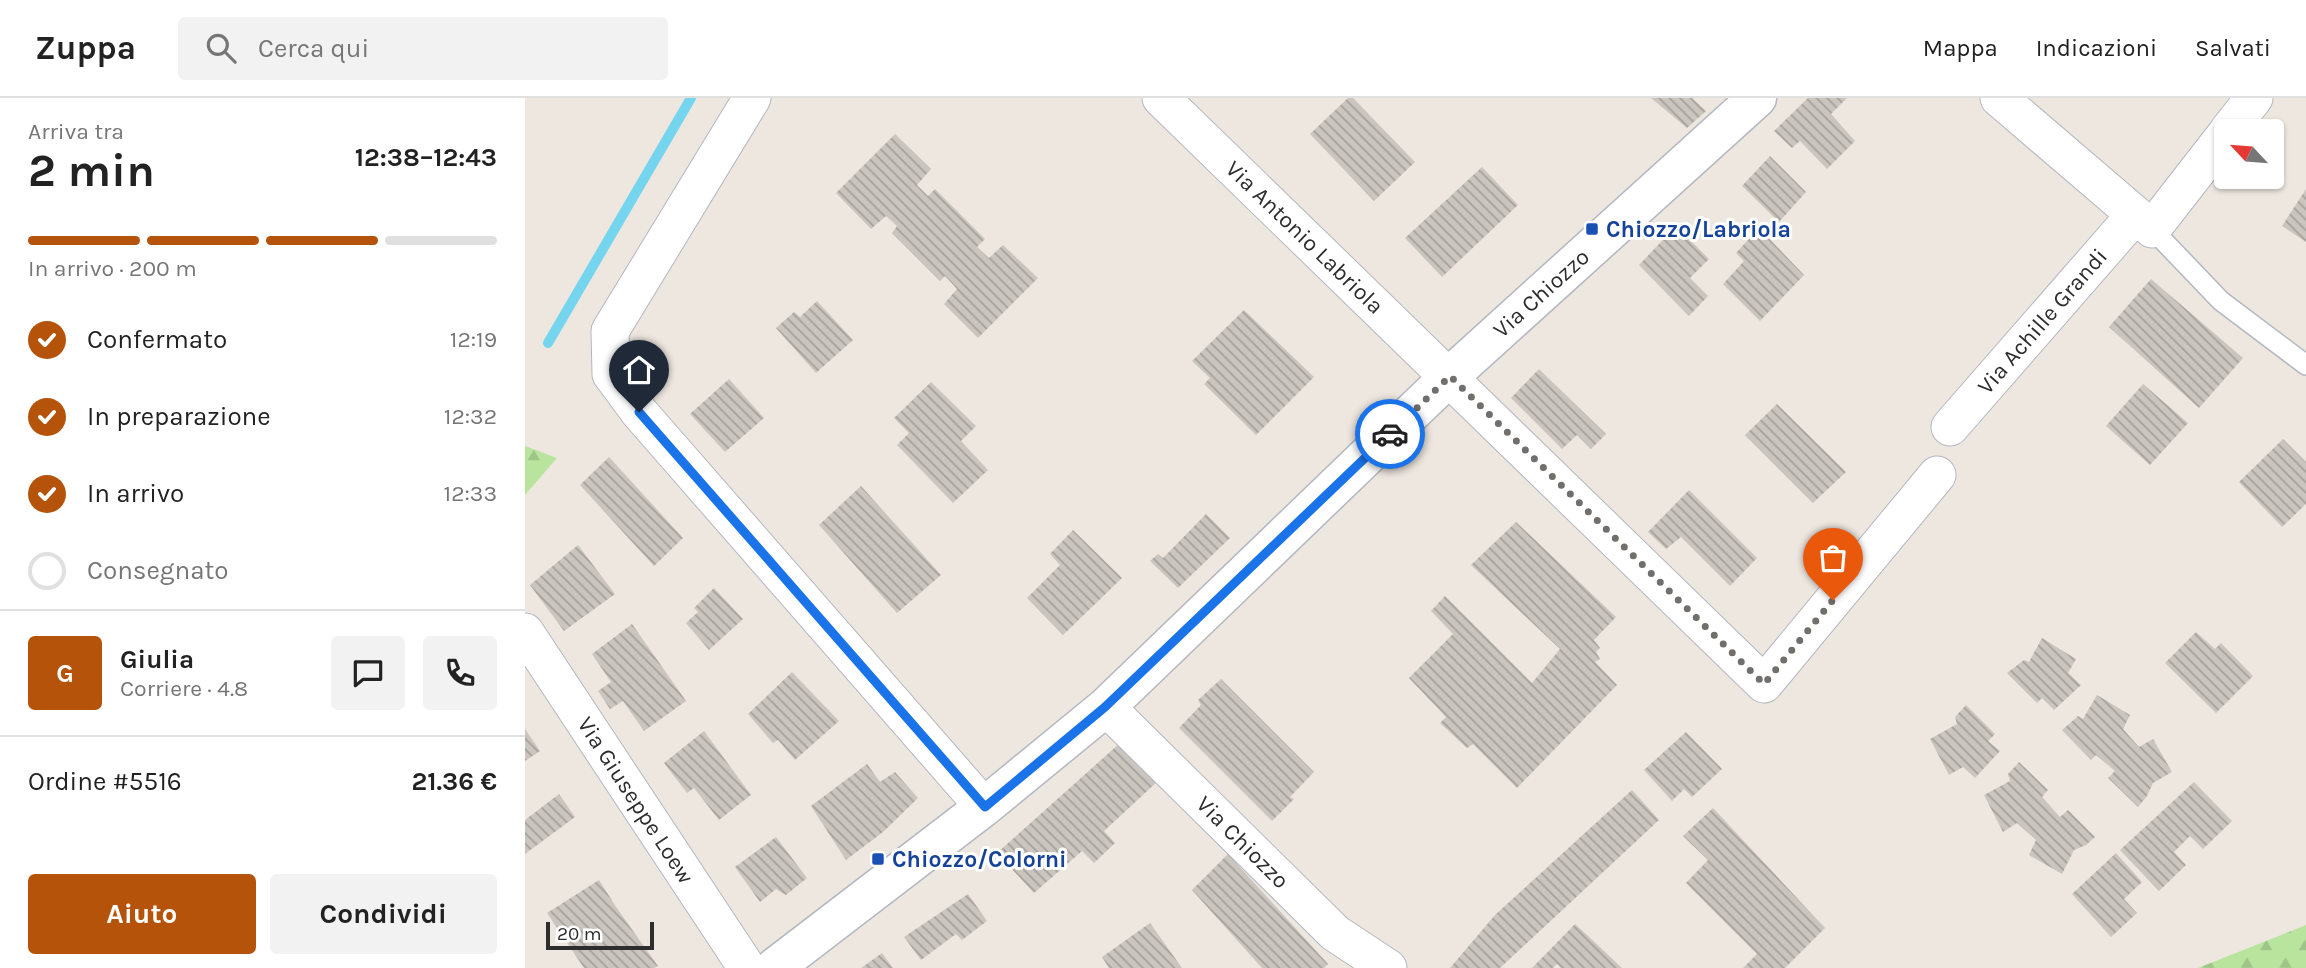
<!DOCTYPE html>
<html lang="it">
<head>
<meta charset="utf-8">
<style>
	body { margin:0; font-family:Karla,sans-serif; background:#f2f2f2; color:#222; height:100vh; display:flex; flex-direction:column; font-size:26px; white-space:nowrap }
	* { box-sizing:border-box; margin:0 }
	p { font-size:23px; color:#767676 }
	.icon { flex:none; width:38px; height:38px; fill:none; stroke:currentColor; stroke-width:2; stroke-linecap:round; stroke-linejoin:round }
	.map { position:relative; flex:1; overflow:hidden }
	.panel { display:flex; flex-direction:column; background:#fff; width:525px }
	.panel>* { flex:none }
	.needle { width:46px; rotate:296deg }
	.tools { position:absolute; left:1689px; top:21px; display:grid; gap:14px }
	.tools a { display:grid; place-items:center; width:70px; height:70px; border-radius:7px; background:#fff; box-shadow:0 2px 5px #0004; font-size:35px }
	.scale { position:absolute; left:21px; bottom:18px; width:108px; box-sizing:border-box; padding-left:7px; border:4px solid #2d2d2d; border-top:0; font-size:19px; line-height:24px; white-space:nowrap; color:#2d2d2d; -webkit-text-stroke:5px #fff; paint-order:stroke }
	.pin { position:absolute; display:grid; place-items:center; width:60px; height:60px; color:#fff; margin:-72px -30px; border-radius:50% 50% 50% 0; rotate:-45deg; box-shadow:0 0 7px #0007 }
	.pin .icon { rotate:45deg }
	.courier { position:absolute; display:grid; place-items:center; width:70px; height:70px; margin:-35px; border:5px solid #1a73e8; border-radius:50%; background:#fff; color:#222; box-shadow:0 2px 9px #0007 }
	.headline em { font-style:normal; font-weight:700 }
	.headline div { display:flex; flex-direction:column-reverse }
	.headline { display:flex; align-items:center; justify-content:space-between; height:119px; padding:0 28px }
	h1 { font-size:46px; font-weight:700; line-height:52px }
	.bar { display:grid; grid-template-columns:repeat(4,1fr); gap:10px 7px; align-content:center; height:84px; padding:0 28px }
	.bar i { height:9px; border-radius:5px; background:#e0e0e0 }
	.bar .selected { background:#b45309 }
	.bar p { grid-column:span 4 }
	.line { display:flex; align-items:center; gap:18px; padding:0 28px; border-top:2px solid #e0e0e0 }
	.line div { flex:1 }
	.round { display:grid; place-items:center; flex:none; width:74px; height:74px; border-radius:7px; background:#f2f2f2 }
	ol { padding:0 28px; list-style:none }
	li { display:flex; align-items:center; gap:21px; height:77px }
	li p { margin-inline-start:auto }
	li .icon { padding:7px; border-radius:50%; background:#b45309; color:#fff; stroke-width:4 }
	li:last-child { color:#767676 }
	li i { width:38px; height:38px; border:4px solid #e0e0e0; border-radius:50% }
	.primary-button { display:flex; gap:14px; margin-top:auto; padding:14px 28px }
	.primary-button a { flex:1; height:80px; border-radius:7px; background:#b45309; color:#fff; font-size:28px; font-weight:700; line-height:80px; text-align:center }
	.primary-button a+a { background:#f2f2f2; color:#222 }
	header { display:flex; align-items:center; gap:42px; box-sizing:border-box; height:98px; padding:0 35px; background:#fff; border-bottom:2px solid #e0e0e0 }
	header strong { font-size:33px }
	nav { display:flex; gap:38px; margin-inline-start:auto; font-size:24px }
	.search { width:490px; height:63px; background:#f2f2f2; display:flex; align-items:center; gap:18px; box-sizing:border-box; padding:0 24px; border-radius:7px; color:#767676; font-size:26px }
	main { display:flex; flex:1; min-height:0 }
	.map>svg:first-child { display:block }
	.forest { fill:url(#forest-firs) }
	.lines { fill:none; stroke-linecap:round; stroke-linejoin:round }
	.stream { stroke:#75d5ee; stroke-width:10 }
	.building { fill:url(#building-back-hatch) }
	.lane-casing { stroke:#b3b7c0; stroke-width:22 }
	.street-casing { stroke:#b3b7c0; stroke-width:39 }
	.secondary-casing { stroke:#b3b7c0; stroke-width:41 }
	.lane { stroke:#fff; stroke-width:19 }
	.street { stroke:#fff; stroke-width:37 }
	.secondary { stroke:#fff; stroke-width:38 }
	.done { stroke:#716e6c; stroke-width:7; stroke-dasharray:0 12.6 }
	.route { stroke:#1a73e8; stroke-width:9 }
	.transit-dot { fill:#1a4fb4; stroke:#fff; stroke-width:2.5 }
	.labels { text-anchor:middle; stroke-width:6; stroke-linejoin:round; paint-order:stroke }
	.transit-label { font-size:23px; font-weight:bold; fill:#164399; stroke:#fff; text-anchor:start }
	.street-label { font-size:23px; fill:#2d2d2d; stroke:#fff }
</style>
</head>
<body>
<header>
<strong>Zuppa</strong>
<div class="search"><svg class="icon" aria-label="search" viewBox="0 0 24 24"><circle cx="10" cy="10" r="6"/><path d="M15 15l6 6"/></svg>Cerca qui</div>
<nav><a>Mappa</a><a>Indicazioni</a><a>Salvati</a></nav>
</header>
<main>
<section class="panel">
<div class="headline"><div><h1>2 min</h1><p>Arriva tra</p></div><em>12:38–12:43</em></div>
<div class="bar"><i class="selected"></i><i class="selected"></i><i class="selected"></i><i></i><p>In arrivo · 200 m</p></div>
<ol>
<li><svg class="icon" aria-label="check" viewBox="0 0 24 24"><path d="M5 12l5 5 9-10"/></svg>Confermato<p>12:19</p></li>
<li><svg class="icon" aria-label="check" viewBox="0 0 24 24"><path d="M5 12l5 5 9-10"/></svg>In preparazione<p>12:32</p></li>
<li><svg class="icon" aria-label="check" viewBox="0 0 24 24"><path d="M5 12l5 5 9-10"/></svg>In arrivo<p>12:33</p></li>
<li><i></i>Consegnato</li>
</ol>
<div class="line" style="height:126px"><b class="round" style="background:#b45309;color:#fff">G</b><div><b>Giulia</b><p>Corriere · 4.8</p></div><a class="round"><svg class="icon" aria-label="chat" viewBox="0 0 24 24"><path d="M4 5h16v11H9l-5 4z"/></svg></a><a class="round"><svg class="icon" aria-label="phone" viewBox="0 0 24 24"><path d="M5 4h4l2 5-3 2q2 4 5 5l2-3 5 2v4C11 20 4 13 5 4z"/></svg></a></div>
<div class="line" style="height:91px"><div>Ordine #5516</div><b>21.36 €</b></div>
<div class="primary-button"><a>Aiuto</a><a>Condividi</a></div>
</section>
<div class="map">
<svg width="1781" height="870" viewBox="0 0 1781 870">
	<defs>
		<pattern id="forest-firs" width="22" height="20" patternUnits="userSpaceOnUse" patternTransform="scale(1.75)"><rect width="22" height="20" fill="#b9e49d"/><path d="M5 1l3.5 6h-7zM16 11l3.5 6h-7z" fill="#9fc488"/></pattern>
		<pattern id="building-back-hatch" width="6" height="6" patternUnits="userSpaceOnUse" patternTransform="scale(1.75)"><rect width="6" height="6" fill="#cac5be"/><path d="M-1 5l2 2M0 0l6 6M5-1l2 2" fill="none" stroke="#a4a09b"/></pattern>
	</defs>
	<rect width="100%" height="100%" fill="#eee7e0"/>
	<path class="forest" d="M0 348 32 360 0 397Z
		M1781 827V870H1673Z"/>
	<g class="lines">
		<path class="stream" d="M23 245 166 0"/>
	</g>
	<path class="building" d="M823 0H828L890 64 849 103 785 36Z
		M1126 0H1167L1181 13 1162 30Z
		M1283 0H1322L1306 16 1330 43 1302 71 1275 43 1267 50 1249 33Z
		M370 36 406 71 392 87 403 98 410 91 460 141 452 149 464 160 478 147 513 180 453 240 419 206 432 191 420 178 415 183 367 135 372 128 361 118 346 131 311 95Z
		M1245 58 1281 94 1254 124 1217 88Z
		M957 69 993 107 917 179 880 140Z
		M1781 91V144L1757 128Z
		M1151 128 1184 161 1165 180 1183 198 1164 218 1114 167Z
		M1234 130 1279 177 1235 223 1198 186 1219 163 1211 155Z
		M1626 181 1718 260 1674 310 1584 229Z
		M292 203 328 242 291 275 251 230 269 214 275 219Z
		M719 212 789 279 731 337 679 286 685 280 667 263Z
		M1014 271 1081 336 1066 351 1052 337 1037 351 986 300Z
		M204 281 239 320 200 354 165 316Z
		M406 284 451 328 436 343 463 372 428 405 372 347 384 335 369 320Z
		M1618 286 1663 325 1625 367 1581 328Z
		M1252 306 1321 374 1288 405 1220 337Z
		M1758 341 1781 364V406L1757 429 1714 384Z
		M84 359 158 440 129 468 55 387Z
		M336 388 416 477 372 515 294 427Z
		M1164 392 1232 460 1205 488 1156 439 1141 451 1123 434Z
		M681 416 705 440 653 490 625 463 633 456 638 460Z
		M991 424 1091 519 1069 542 1075 550 1071 554 1075 561 1070 564 1092 587 992 690 948 646 942 650 915 625 921 619 884 580 928 536 906 513 920 498 1007 585 1035 551 946 467Z
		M548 432 597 480 538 537 502 500 535 467 525 456Z
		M53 447 90 496 39 533 5 487Z
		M189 490 218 521 184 552 161 525 173 514 169 510Z
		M107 526 161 603 119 633 98 603 85 611 73 593 86 584 67 556Z
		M1671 534 1690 551 1696 545 1728 578 1691 615 1640 565Z
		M1517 540 1551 561 1543 575 1556 587 1529 612 1517 600 1512 605 1482 575 1499 562 1504 564Z
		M267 574 314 623 270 662 253 642 248 645 223 616Z
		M696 581 789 674 765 699 769 701 747 723 654 630 676 607 673 602Z
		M1572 597 1605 617 1598 631 1614 649 1628 641 1647 674 1628 685 1622 698 1613 709 1583 680 1590 673 1571 657 1566 662 1537 632 1553 618 1558 621Z
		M1441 607 1470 636 1463 643 1475 653 1450 680 1438 669 1424 677 1405 641 1432 626 1430 619Z
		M0 631 15 653 0 663Z
		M179 633 226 697 194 722 169 690 162 695 139 665Z
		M1161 634 1197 671 1167 699 1159 691 1147 703 1119 672Z
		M595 645 633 683 579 733 590 745 569 765 557 753 509 795 472 755Z
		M1494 664 1523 692 1517 699 1535 719 1543 712 1570 739 1561 747 1549 752 1537 776 1504 757 1511 742 1492 725 1478 734 1459 697 1485 683 1483 676Z
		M342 666 355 684 370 674 393 700 358 734 321 762 286 708Z
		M1669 684 1707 723 1678 751 1665 738 1649 754 1661 767 1634 793 1595 752Z
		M1107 692 1134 722 975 870H925L970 817Z
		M34 696 50 719 0 756V722Z
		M1188 710 1300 830 1260 870H1218L1232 856 1161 785 1183 762 1158 738Z
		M251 739 282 780 261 797 251 791 235 804 210 769Z
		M1591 755 1617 784 1599 801 1612 815 1586 839 1547 796Z
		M703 756 803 866 799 870H737L667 792Z
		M74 782 91 809 133 868 129 870H59L22 815Z
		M443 796 462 823 437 842 431 836 396 862 379 839Z
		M625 825 657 870H584L577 859Z
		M1050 826 1061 836 1097 870H1036L1032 866 1028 870H1007Z
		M357 855 368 870H336Z"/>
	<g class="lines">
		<defs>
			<path id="lane" d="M1627 131 1696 203 1781 267"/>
			<path id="street" d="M227 0 85 233 86 276 114 314 459 709
				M636 0 1239 586 1412 377
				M1474 0 1627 131 1701 36
				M1703 33 1729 0
				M1425 329 1610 117
				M0 534 222 870
				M581 609 810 835 863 870"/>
			<path id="secondary" d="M249 870 459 709 581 609 925 278 1232 0"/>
		</defs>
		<use href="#lane" class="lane-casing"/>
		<use href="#street" class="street-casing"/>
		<use href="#secondary" class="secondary-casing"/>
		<use href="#lane" class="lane"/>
		<use href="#street" class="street"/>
		<use href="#secondary" class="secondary"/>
	</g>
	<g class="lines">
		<path class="done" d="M865 336 925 278 1239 586 1308 502"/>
		<path class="route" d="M114 314 460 709 580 609 865 336"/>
	</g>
	<g class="transit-dot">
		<rect x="1060" y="124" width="14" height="14" rx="3.5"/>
		<rect x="346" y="754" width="14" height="14" rx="3.5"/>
	</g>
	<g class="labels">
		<g class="transit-label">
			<text x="1081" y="139">Chiozzo/Labriola</text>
			<text x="367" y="769">Chiozzo/Colorni</text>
		</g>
		<g class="street-label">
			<text transform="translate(780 139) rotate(44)" y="8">Via Antonio Labriola</text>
			<text transform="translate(1016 195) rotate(-42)" y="8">Via Chiozzo</text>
			<text transform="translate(1517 223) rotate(-49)" y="8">Via Achille Grandi</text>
			<text transform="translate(111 702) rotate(57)" y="8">Via Giuseppe Loew</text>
			<text transform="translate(718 744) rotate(45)" y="8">Via Chiozzo</text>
		</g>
	</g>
</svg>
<div class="tools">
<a><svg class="needle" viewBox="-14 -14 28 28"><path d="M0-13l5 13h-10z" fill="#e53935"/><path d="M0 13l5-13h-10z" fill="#767676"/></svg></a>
</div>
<div class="scale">20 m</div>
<div class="pin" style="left:1308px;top:502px;background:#ea580c"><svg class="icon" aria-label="bag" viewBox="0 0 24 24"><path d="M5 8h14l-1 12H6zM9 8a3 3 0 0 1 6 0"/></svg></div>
<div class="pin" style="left:114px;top:314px;background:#1f2937"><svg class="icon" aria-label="home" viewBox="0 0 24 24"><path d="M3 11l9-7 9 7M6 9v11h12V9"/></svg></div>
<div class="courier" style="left:865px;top:336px"><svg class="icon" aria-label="car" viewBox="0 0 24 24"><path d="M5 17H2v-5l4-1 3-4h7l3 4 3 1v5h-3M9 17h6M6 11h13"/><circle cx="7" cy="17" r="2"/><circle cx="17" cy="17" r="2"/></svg></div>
</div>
</main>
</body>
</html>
